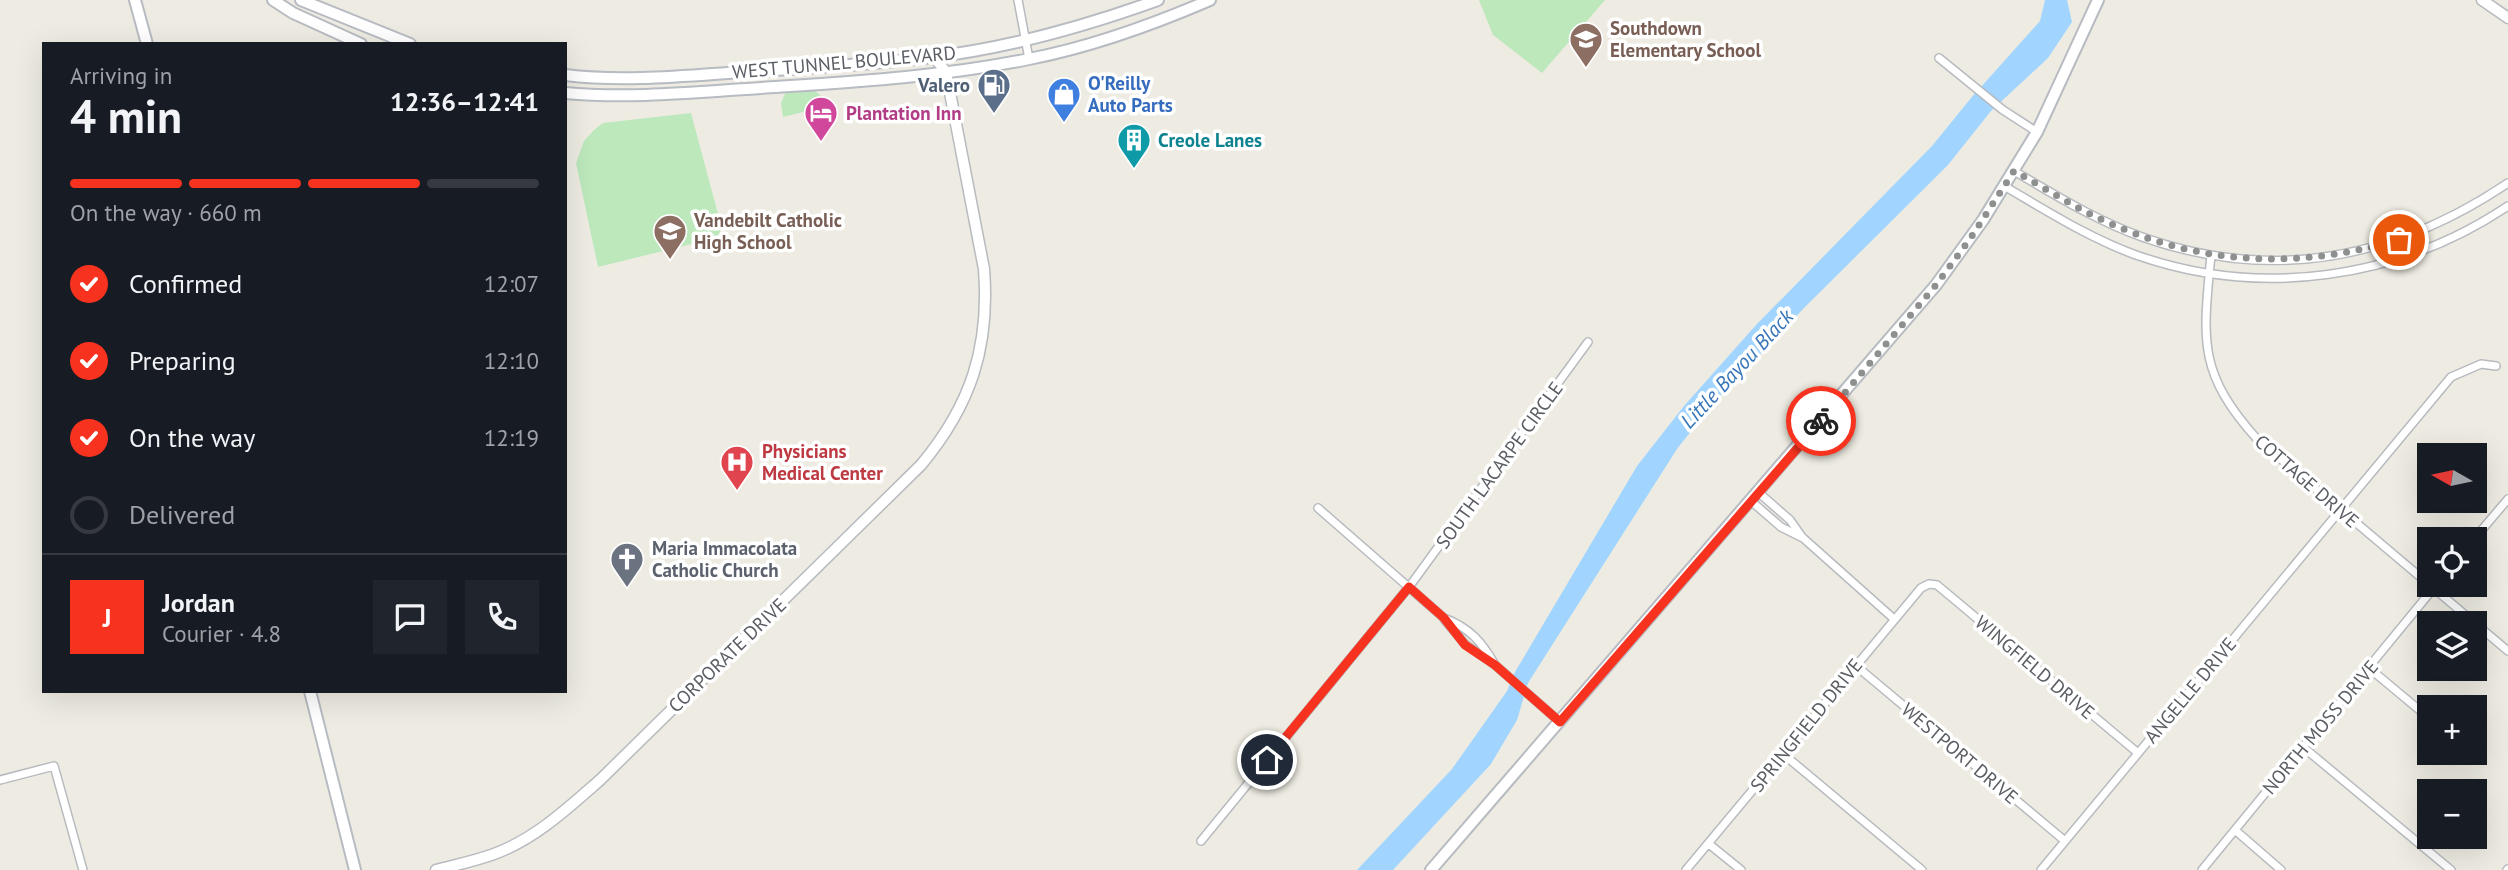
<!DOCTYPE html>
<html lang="en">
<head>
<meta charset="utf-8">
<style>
	body { margin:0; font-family:"PT Sans",sans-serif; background:#20242c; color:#f1f3f6; height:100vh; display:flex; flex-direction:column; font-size:26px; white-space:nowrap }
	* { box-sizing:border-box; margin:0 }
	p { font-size:23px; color:#9ea1a6 }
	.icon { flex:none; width:38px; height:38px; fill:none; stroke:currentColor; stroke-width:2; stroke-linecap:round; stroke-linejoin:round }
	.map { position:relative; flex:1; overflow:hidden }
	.sheet { position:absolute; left:42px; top:42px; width:525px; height:651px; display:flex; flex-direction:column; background:#171b24; border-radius:0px; box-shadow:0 7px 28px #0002 }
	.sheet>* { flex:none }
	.needle { width:46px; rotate:279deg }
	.buttons { position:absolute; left:2417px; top:443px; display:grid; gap:14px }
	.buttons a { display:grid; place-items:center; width:70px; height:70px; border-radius:0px; background:#171b24; box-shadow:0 7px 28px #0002; font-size:35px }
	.pin { position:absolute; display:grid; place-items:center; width:60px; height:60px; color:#fff; margin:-30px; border:4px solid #fff; border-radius:50%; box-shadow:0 2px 7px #0007 }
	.courier { position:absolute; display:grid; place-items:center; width:70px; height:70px; margin:-35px; border:5px solid #f73320; border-radius:50%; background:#fff; color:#222; box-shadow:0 2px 9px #0007 }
	.head em { font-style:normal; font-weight:800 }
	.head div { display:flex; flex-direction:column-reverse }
	.head { display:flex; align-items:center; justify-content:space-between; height:119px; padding:0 28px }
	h1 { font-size:46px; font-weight:800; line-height:52px }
	.bar { display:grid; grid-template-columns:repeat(4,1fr); gap:10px 7px; align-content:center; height:84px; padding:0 28px }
	.bar i { height:9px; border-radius:5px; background:#363941 }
	.bar .selected { background:#f73320 }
	.bar p { grid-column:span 4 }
	.line { display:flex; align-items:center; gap:18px; padding:0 28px; border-top:2px solid #363941 }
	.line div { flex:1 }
	.round { display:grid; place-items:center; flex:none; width:74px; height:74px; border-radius:0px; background:#20242c }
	ol { padding:0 28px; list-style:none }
	li { display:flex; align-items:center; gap:21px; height:77px }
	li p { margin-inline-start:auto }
	li .icon { padding:7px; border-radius:50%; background:#f73320; color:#fff; stroke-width:4 }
	li:last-child { color:#9ea1a6 }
	li i { width:38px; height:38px; border:4px solid #363941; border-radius:50% }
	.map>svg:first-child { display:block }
	.green { fill:#bce8bc }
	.water { fill:#a1d5ff }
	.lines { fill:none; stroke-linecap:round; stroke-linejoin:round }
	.minor-casing { stroke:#b7babf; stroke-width:10 }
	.tertiary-casing { stroke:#b7babf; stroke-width:13 }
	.secondary-casing { stroke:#b7bbc2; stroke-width:14 }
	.minor { stroke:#fff; stroke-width:7 }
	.tertiary { stroke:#fff; stroke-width:10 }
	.secondary { stroke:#fff; stroke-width:10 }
	.done { stroke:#8e9090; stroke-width:7; stroke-dasharray:0 12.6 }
	.route { stroke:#f73320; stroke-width:9 }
	.labels { text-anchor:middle; stroke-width:7; stroke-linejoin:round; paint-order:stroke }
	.education-label { font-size:19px; font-weight:bold; fill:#785e54; stroke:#fff; text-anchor:start }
	.street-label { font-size:19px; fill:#5a5e64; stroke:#fff }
	.shop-label { font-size:19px; font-weight:bold; fill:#366cbe; stroke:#fff; text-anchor:start }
	.service-label { font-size:19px; font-weight:bold; fill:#4e5e75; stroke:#fff; text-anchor:end }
	.hotel-label { font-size:19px; font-weight:bold; fill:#b23c85; stroke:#fff; text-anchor:start }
	.culture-label { font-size:19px; font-weight:bold; fill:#0d838f; stroke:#fff; text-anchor:start }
	.health-label { font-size:19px; font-weight:bold; fill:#be3a42; stroke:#fff; text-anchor:start }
	.worship-label { font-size:19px; font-weight:bold; fill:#5b616d; stroke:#fff; text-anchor:start }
	.water-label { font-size:21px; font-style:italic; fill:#3675b9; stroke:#fff }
</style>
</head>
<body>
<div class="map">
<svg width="2508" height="870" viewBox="0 0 2508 870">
	<rect width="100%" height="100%" fill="#eeece2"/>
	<path class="green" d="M1479 0H1605L1542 73 1493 35Z
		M814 90 821 96 823 107 783 117 781 103 786 91Z
		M691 113 722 229 716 238 598 267 576 163 584 141 594 130 603 123Z"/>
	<path class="water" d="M2045 0H2067L2072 22 2048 58 1991 111 1948 165 1805 307 1710 407 1677 449 1528 683 1517 720 1491 764 1393 870H1357L1452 769 1507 691 1515 672 1637 466 1684 406 1756 325 1932 146 1971 98 2040 21Z"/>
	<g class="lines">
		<defs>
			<path id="minor" d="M1018 0 1029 59
				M1939 58 2003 110 2037 132
				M2014 171C2055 195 2097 221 2142 237 2272 283 2395 259 2508 183
				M2004 186C2047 211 2089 238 2136 255 2261 299 2399 279 2508 206
				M2211 255C2203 340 2197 372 2257 439L2508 651
				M1758 492 1790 520 1802 537 1894 619
				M1751 501 1781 527 1801 537
				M1318 508 1444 618C1470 628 1482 642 1495 665
				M2474 539 2508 499
				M1444 619 1465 644 1495 665 1560 722
				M1855 665 2065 841
				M2369 668 2429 718
				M2303 747 2451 870
				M2471 752V753
				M1782 753 1922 870
				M0 780 54 766 83 870
				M2235 830 2281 870
				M1201 841 1409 587 1588 342
				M1709 844 1741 870
				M1686 870 1921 588 1929 584 1937 585 2138 753
				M2041 870 2451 377 2481 364 2496 366
				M2202 870 2437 584
				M2507 870 2508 869"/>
			<path id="tertiary" d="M2482 0 2508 18
				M436 870C455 865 475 861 494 854 535 839 568 808 600 780L921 465C971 405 990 347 984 269L946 72 934 57"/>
			<path id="secondary" d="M135 0 147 44
				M273 0 293 13 361 44
				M301 0 410 44
				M565 75C623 82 682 76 741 72 804 68 868 65 932 57 1008 48 1086 26 1158 0
				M565 93C630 99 697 92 761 88 850 82 941 77 1029 59 1091 47 1152 25 1210 0
				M310 691 355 870
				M1431 870 1936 285 1983 220 2037 132 2098 0"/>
		</defs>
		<use href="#minor" class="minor-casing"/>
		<use href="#tertiary" class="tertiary-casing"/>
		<use href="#secondary" class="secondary-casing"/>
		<use href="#minor" class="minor"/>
		<use href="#tertiary" class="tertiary"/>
		<use href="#secondary" class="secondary"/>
	</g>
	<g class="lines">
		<path class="done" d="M1821 421 1936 285 1970 239 2014 171C2045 188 2075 208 2107 222 2204 266 2297 269 2399 240"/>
		<path class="route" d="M1267 760 1409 587 1444 618 1465 645 1495 665 1560 722 1821 421"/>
	</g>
	<defs>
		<symbol id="school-pin" viewBox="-11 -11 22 30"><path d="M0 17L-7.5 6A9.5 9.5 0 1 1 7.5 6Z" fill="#8d6e63" stroke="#fff"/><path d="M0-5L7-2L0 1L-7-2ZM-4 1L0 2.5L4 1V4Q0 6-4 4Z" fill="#fff"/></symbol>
		<symbol id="fuel-pin" viewBox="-11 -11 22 30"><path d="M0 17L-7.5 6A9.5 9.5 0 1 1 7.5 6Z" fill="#5c6f8a" stroke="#fff"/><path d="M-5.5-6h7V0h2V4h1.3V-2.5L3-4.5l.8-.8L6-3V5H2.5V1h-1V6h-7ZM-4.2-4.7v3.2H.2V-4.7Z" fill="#fff"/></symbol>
		<symbol id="shop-pin" viewBox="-11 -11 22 30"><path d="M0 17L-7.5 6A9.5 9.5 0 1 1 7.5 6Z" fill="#3f7fe0" stroke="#fff"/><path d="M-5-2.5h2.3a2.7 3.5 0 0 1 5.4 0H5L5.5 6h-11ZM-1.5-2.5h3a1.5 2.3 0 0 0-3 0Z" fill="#fff"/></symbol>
		<symbol id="hotel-pin" viewBox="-11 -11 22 30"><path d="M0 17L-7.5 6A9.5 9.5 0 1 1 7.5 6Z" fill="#d1479c" stroke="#fff"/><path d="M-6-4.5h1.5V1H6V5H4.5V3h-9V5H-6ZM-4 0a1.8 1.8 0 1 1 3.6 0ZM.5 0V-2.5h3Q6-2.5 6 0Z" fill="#fff"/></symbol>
		<symbol id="building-pin" viewBox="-11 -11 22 30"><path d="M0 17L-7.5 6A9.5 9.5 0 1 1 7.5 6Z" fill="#0f9aa8" stroke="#fff"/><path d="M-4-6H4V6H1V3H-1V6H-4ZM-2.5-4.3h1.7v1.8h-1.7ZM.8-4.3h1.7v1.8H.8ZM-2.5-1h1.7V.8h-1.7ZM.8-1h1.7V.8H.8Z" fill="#fff"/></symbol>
		<symbol id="hospital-pin" viewBox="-11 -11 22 30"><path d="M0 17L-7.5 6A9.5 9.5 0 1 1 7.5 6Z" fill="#e0444e" stroke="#fff"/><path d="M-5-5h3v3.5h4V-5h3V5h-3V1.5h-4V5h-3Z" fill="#fff"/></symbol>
		<symbol id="church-pin" viewBox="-11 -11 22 30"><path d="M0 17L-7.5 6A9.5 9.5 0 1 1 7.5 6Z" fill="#6b7280" stroke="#fff"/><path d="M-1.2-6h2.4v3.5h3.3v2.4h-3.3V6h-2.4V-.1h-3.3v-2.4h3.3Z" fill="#fff"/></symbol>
	</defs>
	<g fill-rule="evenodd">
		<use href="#school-pin" x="1567" y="20" width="38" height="52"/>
		<use href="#fuel-pin" x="975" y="66" width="38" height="52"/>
		<use href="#shop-pin" x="1045" y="75" width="38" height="52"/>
		<use href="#hotel-pin" x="802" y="94" width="38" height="52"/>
		<use href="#building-pin" x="1115" y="121" width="38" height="52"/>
		<use href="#school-pin" x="651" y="212" width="38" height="52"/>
		<use href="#hospital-pin" x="718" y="443" width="38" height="52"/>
		<use href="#church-pin" x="608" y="540" width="38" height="52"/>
	</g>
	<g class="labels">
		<g class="education-label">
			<text x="1610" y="35">Southdown<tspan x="1610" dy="22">Elementary School</tspan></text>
			<text x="694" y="227">Vandebilt Catholic<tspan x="694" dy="22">High School</tspan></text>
		</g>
		<g class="street-label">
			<text transform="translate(844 62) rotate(-5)" y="7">WEST TUNNEL BOULEVARD</text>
			<text transform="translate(1499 465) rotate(-54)" y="7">SOUTH LACARPE CIRCLE</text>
			<text transform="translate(2307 481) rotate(41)" y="7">COTTAGE DRIVE</text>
			<text transform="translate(727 655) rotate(-44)" y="7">CORPORATE DRIVE</text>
			<text transform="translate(2035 667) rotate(40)" y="7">WINGFIELD DRIVE</text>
			<text transform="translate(2190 690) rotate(-50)" y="7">ANGELLE DRIVE</text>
			<text transform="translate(1806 725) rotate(-51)" y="7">SPRINGFIELD DRIVE</text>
			<text transform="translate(2320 727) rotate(-50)" y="7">NORTH MOSS DRIVE</text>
			<text transform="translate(1960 753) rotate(40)" y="7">WESTPORT DRIVE</text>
		</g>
		<g class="shop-label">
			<text x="1088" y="90">O'Reilly<tspan x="1088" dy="22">Auto Parts</tspan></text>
		</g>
		<g class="service-label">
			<text x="970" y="92">Valero</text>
		</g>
		<g class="hotel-label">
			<text x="846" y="120">Plantation Inn</text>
		</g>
		<g class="culture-label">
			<text x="1158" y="147">Creole Lanes</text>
		</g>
		<g class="health-label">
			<text x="762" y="458">Physicians<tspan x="762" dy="22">Medical Center</tspan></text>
		</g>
		<g class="worship-label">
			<text x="652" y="555">Maria Immacolata<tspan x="652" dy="22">Catholic Church</tspan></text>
		</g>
		<g class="water-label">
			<text transform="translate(1737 369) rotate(-47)" y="7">Little Bayou Black</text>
		</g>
	</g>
</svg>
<div class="buttons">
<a><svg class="needle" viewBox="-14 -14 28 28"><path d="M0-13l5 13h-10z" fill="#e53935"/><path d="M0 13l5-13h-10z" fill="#9ea1a6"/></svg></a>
<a><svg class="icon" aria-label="locate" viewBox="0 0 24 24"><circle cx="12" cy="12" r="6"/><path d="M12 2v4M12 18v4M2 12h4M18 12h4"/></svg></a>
<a><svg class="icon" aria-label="layers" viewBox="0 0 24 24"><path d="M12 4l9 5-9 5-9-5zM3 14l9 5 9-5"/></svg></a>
<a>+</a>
<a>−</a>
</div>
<div class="pin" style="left:2399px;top:240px;background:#ea580c"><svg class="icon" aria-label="bag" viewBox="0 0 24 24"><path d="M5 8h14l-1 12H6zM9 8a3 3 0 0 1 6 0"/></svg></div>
<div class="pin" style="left:1267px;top:760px;background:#1f2937"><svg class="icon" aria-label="home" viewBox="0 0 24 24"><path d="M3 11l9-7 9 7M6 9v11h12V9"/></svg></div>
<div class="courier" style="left:1821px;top:421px"><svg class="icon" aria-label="bike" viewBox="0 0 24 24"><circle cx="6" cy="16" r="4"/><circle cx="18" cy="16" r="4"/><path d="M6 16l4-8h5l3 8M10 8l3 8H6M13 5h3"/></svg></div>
<section class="sheet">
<div class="head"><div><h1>4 min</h1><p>Arriving in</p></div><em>12:36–12:41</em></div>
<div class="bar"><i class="selected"></i><i class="selected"></i><i class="selected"></i><i></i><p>On the way · 660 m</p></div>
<ol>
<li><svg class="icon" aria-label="check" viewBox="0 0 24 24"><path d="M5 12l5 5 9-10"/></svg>Confirmed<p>12:07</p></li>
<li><svg class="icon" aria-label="check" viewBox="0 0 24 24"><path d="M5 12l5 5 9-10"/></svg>Preparing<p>12:10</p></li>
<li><svg class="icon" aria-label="check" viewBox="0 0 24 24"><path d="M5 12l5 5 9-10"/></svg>On the way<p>12:19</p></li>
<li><i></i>Delivered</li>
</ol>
<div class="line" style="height:126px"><b class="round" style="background:#f73320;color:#fff">J</b><div><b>Jordan</b><p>Courier · 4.8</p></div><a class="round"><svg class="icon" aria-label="chat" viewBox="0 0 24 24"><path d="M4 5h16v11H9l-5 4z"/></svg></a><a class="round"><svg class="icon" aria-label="phone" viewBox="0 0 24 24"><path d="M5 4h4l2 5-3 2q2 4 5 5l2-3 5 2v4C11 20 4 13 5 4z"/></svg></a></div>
</section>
</div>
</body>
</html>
